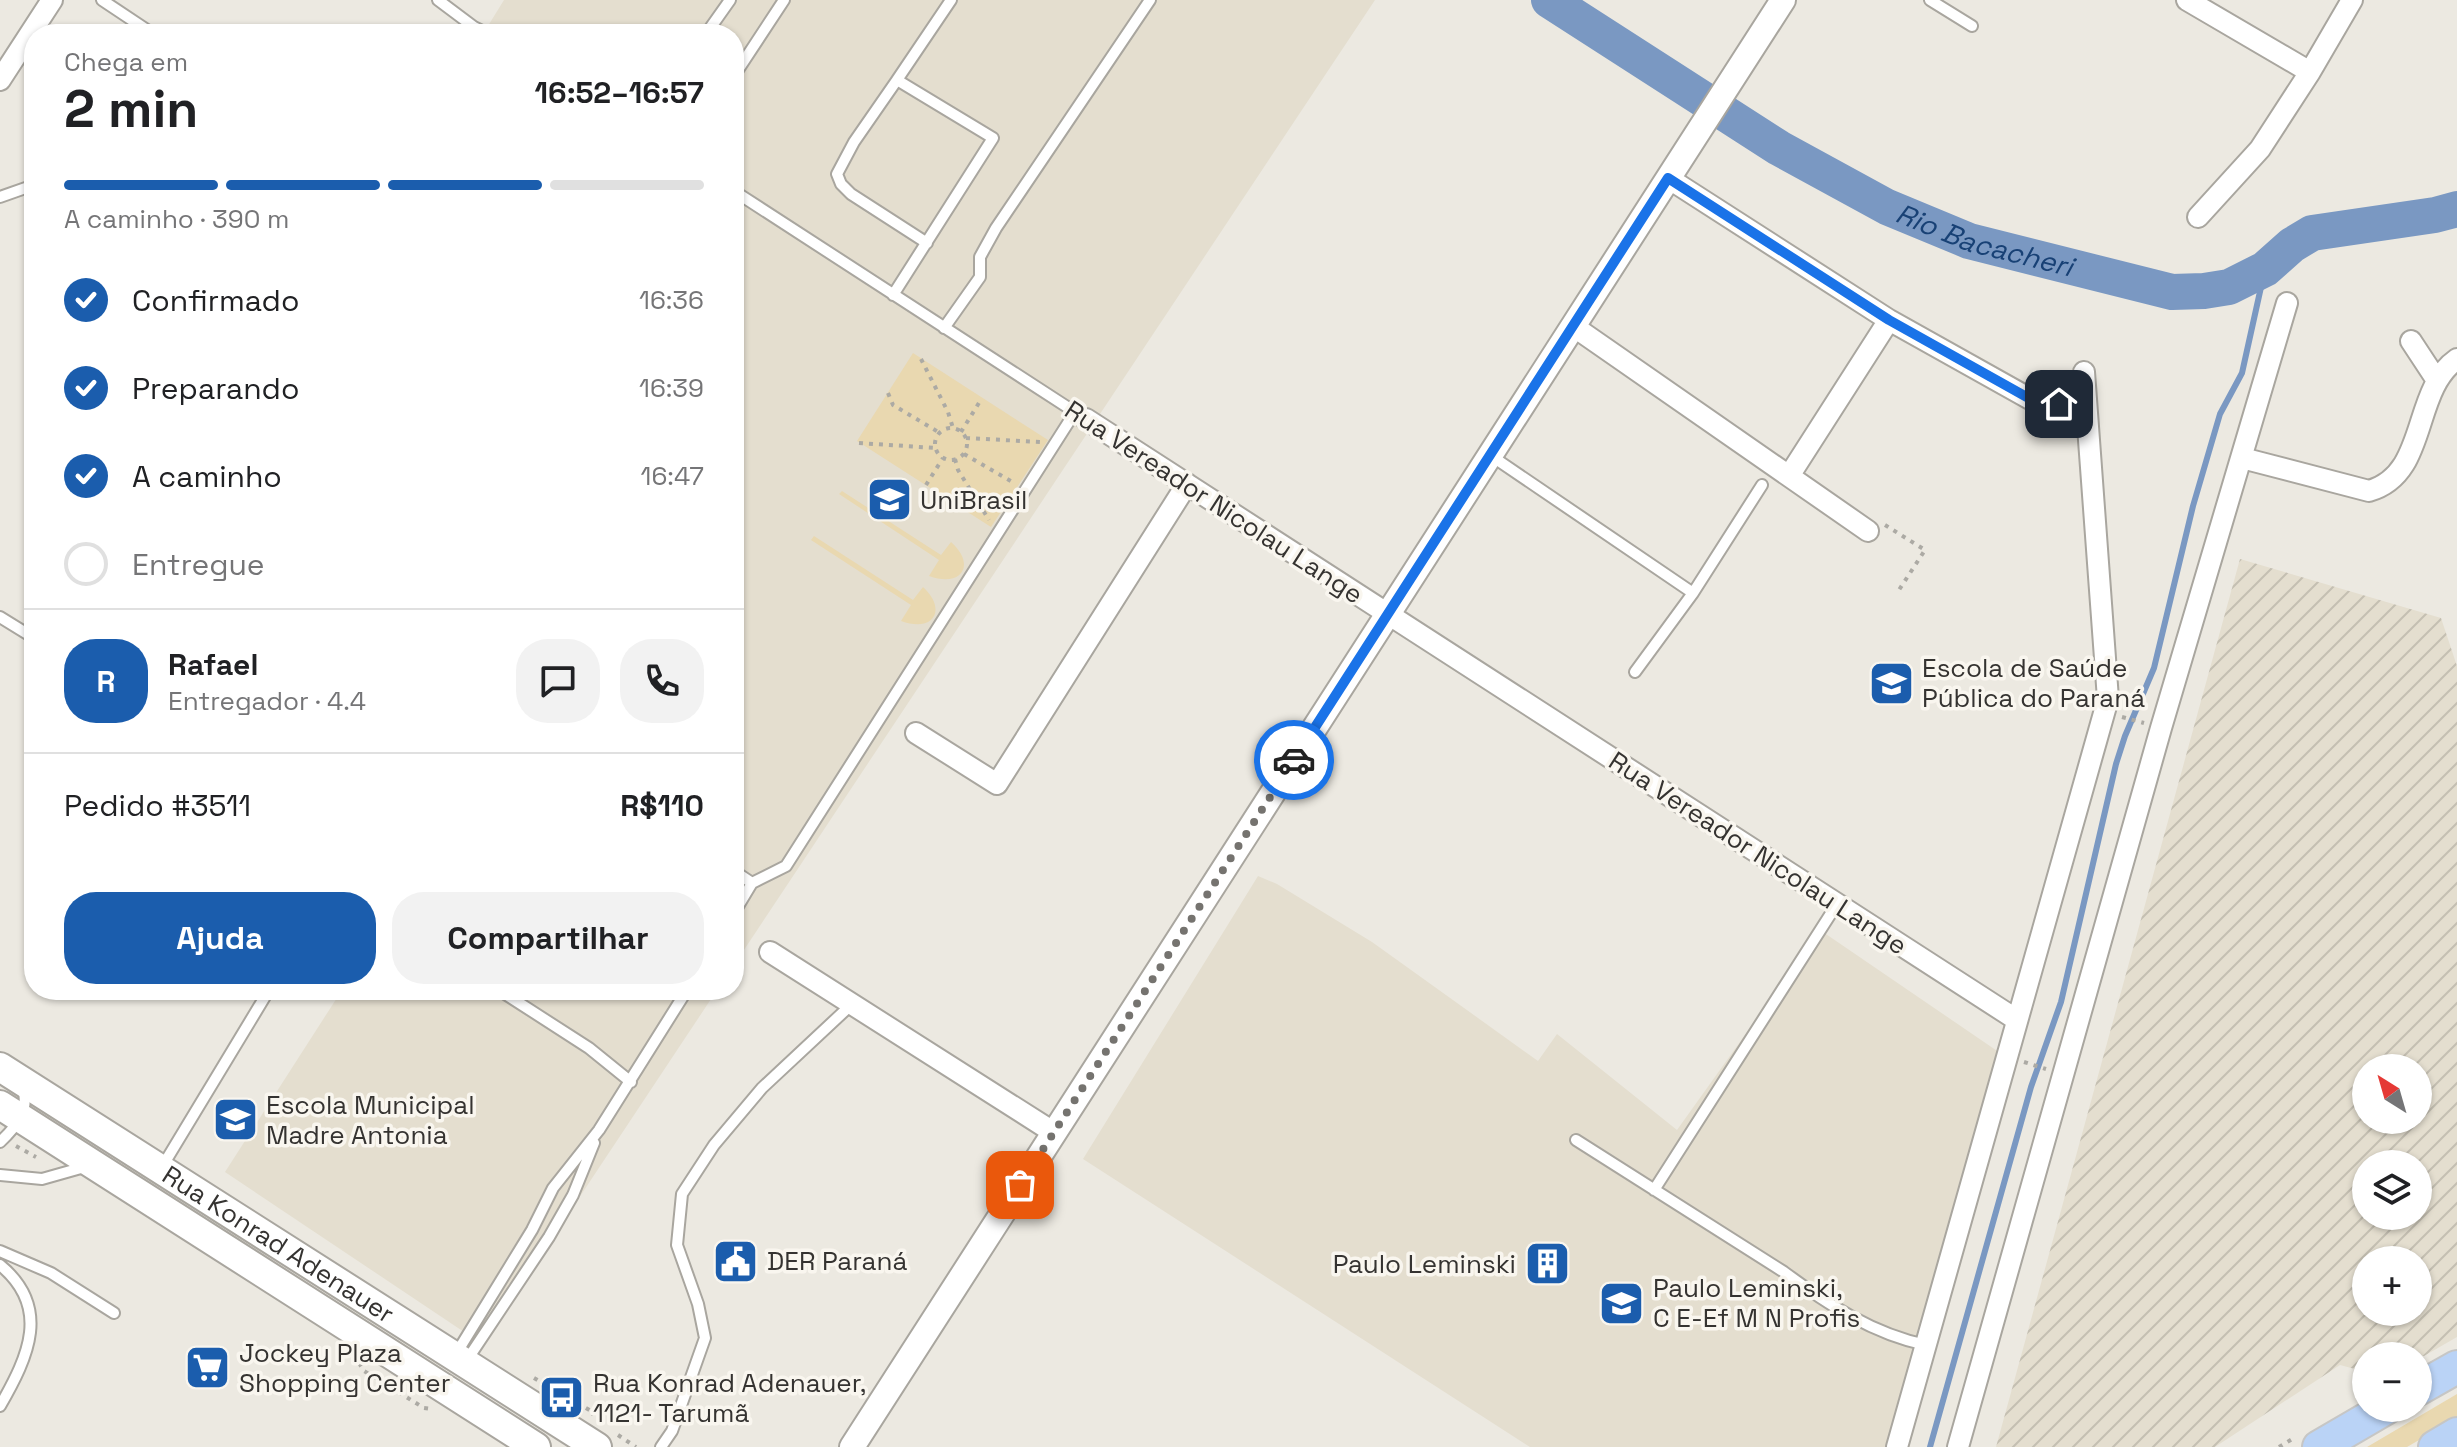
<!DOCTYPE html>
<html lang="pt">
<head>
<meta charset="utf-8">
<style>
	body { margin:0; font-family:"Space Grotesk",sans-serif; background:#f2f2f2; color:#202124; height:100vh; display:flex; flex-direction:column; font-size:30px; white-space:nowrap }
	* { box-sizing:border-box; margin:0 }
	p { font-size:26px; color:#757577 }
	.icon { flex:none; width:44px; height:44px; fill:none; stroke:currentColor; stroke-width:2; stroke-linecap:round; stroke-linejoin:round }
	.map { position:relative; flex:1; overflow:hidden }
	.sheet { position:absolute; left:24px; top:24px; width:720px; height:976px; display:flex; flex-direction:column; background:#fff; border-radius:32px; box-shadow:0 2px 6px #0004 }
	.sheet>* { flex:none }
	.needle { width:52px; rotate:323deg }
	.fabs { position:absolute; left:2352px; top:1054px; display:grid; gap:16px }
	.fabs a { display:grid; place-items:center; width:80px; height:80px; border-radius:50%; background:#fff; box-shadow:0 2px 6px #0004; font-size:40px }
	.pin { position:absolute; display:grid; place-items:center; width:68px; height:68px; color:#fff; margin:-34px; border-radius:16px; box-shadow:0 4px 12px #0006 }
	.courier { position:absolute; display:grid; place-items:center; width:80px; height:80px; margin:-40px; border:6px solid #1a73e8; border-radius:50%; background:#fff; color:#222; box-shadow:0 2px 10px #0007 }
	.headline em { font-style:normal; font-weight:600 }
	.headline div { display:flex; flex-direction:column-reverse }
	.headline { display:flex; align-items:center; justify-content:space-between; height:136px; padding:0 40px }
	h1 { font-size:52px; font-weight:600; line-height:60px }
	.bar { display:grid; grid-template-columns:repeat(4,1fr); gap:12px 8px; align-content:center; height:96px; padding:0 40px }
	.bar i { height:10px; border-radius:6px; background:#e0e0e0 }
	.bar .active { background:#1b5dad }
	.bar p { grid-column:span 4 }
	.line { display:flex; align-items:center; gap:20px; padding:0 40px; border-top:2px solid #e0e0e0 }
	.line div { flex:1 }
	.round { display:grid; place-items:center; flex:none; width:84px; height:84px; border-radius:32px; background:#f2f2f2 }
	ol { padding:0 40px; list-style:none }
	li { display:flex; align-items:center; gap:24px; height:88px }
	li p { margin-inline-start:auto }
	li .icon { padding:8px; border-radius:50%; background:#1b5dad; color:#fff; stroke-width:4 }
	li:last-child { color:#757577 }
	li i { width:44px; height:44px; border:4px solid #e0e0e0; border-radius:50% }
	.primary-button { display:flex; gap:16px; margin-top:auto; padding:16px 40px }
	.primary-button a { flex:1; height:92px; border-radius:32px; background:#1b5dad; color:#fff; font-size:32px; font-weight:600; line-height:92px; text-align:center }
	.primary-button a+a { background:#f2f2f2; color:#202124 }
	.map>svg:first-child { display:block }
	.built { fill:#e4decf }
	.industrial { fill:url(#industrial-furrows); fill-rule:evenodd }
	.green { fill:#e9d8b0 }
	.lines { fill:none; stroke-linecap:round; stroke-linejoin:round }
	.stream { stroke:#7a98c2; stroke-width:6 }
	.river { stroke:#7a98c2; stroke-width:36 }
	.service-casing { stroke:#a9a69f; stroke-width:14 }
	.minor-casing { stroke:#a9a69f; stroke-width:24 }
	.tertiary-casing { stroke:#a9a69f; stroke-width:28 }
	.secondary-casing { stroke:#a9a69f; stroke-width:32 }
	.trunk-casing { stroke:#c6c6c5; stroke-width:36 }
	.path { stroke:#acaaa4; stroke-width:4; stroke-dasharray:4 6; stroke-linecap:butt }
	.service { stroke:#fff; stroke-width:10 }
	.minor { stroke:#fff; stroke-width:20 }
	.tertiary { stroke:#fff; stroke-width:24 }
	.secondary { stroke:#fff; stroke-width:28 }
	.trunk { stroke:#bad3f6; stroke-width:32 }
	.done { stroke:#75736f; stroke-width:8; stroke-dasharray:0 14.4 }
	.route { stroke:#1a73e8; stroke-width:10 }
	.labels { text-anchor:middle; stroke-width:7; stroke-linejoin:round; paint-order:stroke }
	.poi-label { font-size:26px; fill:#353331; stroke:#f9f6ef; text-anchor:start }
	.street-label { font-size:26px; fill:#353331; stroke:#f9f6ef }
	.water-label { font-size:28px; font-style:italic; fill:#184175; stroke:#f9f6ef }
</style>
</head>
<body>
<div class="map">
<svg width="2457" height="1447" viewBox="0 0 2457 1447">
	<defs>
		<pattern id="industrial-furrows" width="10" height="10" patternUnits="userSpaceOnUse" patternTransform="scale(2)"><rect width="10" height="10" fill="#e4decf"/><path d="M-1 1l2-2M0 10L10 0M9 11l2-2" fill="none" stroke="#c4bfb2"/></pattern>
	</defs>
	<rect width="100%" height="100%" fill="#ece9e1"/>
	<path class="built" d="M504 0H1375L734 965V34H483Z
		M1258 876 1277 884 1372 942 1538 1061 1557 1034 1677 1130 1820 930 2006 1057 1897 1447H1530L1083 1159Z
		M342 990H717L482 1344 225 1172Z"/>
	<path class="industrial" d="M2240 559 2441 618 2457 666V1337L2424 1356 2382 1348 2379 1356H2366V1372L2340 1365 2215 1447H1996ZM2366 1068H2418V1120H2366ZM2366 1164H2418V1216H2366ZM2366 1260H2418V1312H2366Z"/>
	<path class="green" d="M913 353 1048 440 991 527 857 441Z
		M842 491 941 555 951 542C977 565 961 588 929 576L939 560 839 494Z
		M814 536 913 600 923 587C948 610 933 633 901 621L911 605 811 540Z
		M2457 1394V1418L2407 1447H2367Z"/>
	<g class="lines">
		<path class="stream" d="M1930 1447 2031 1087 2061 1002 2116 764 2125 736 2154 668 2193 506 2220 414 2242 373 2265 269"/>
		<path class="river" id="s1" d="M1549 0 1779 148 1887 207 1969 241 2172 292 2204 291 2229 287 2265 269 2292 245 2312 233 2435 215 2457 209"/>
		<defs>
			<path id="service" d="M102 0 153 34
				M438 0 474 27 488 34
				M1930 0 1972 26
				M706 34 730 0
				M734 76 784 0
				M897 80 854 142 837 174 841 184 851 194 927 243
				M734 191 1078 414
				M0 197 34 185
				M893 295 993 138 897 80 951 0
				M944 328 980 277V257L996 228 1150 0
				M1490 455 1693 593
				M0 617 34 638
				M1635 672 1693 593 1762 485
				M734 871 752 883 734 913
				M752 883 786 866 1075 412
				M499 990 589 1048 631 1082
				M1576 1140 1784 1272C1827 1304 1873 1334 1926 1345
				M0 1142C15 1128 30 1110 23 1088
				M162 1167 269 990
				M0 1175 42 1179 88 1166
				M1654 1190 1837 904
				M0 1251 51 1273 114 1313
				M0 1265C51 1307 29 1356 0 1406
				M456 1354 532 1230 553 1188 599 1130 687 990
				M467 1360 549 1237 573 1195 594 1143
				M661 1447 672 1431 705 1338 698 1304 677 1245 682 1194 714 1145 762 1088 852 1004"/>
			<path id="minor" d="M2187 0 2310 72
				M0 80 52 0
				M1668 178 1889 320 2032 400 2086 407
				M2198 217 2260 149 2310 72 2352 0
				M1573 326 1868 531
				M2411 341 2436 379
				M1086 419 2017 1020
				M2242 458 2369 491C2429 474 2411 391 2457 359
				M1789 476 1889 320
				M916 733 997 784 1187 484
				M770 952 1053 1132
				M1897 1447 2108 699 2084 372
				M1958 1447 2161 728 2287 303"/>
			<path id="tertiary" d="M852 1447 1783 0"/>
			<g id="secondary">
				<path id="s2" d="M0 1067 597 1447"/>
				<path d="M0 1105 536 1447"/>
			</g>
			<path id="trunk" d="M2418 1389 2457 1367
				M2319 1447 2386 1408
				M2435 1447 2457 1434"/>
		</defs>
		<use href="#service" class="service-casing"/>
		<use href="#minor" class="minor-casing"/>
		<use href="#tertiary" class="tertiary-casing"/>
		<use href="#secondary" class="secondary-casing"/>
		<use href="#trunk" class="trunk-casing"/>
		<path class="path" d="M921 359 948 412 953 428
			M888 393 893 405 940 433
			M935 444a16 16 0 1 1 32 0a16 16 0 1 1-32 0Z
			M961 432 982 398
			M966 438 1040 442
			M859 443 936 448
			M964 454 1014 483
			M955 459 958 470 989 520
			M926 485 943 458
			M1885 525 1925 550 1897 593
			M2122 717 2144 723
			M2024 1062 2046 1069
			M16 1146 36 1157
			M359 1363 364 1371 424 1408 431 1409
			M534 1378 591 1411 593 1415
			M618 1435 636 1447
			M2279 1447 2294 1438"/>
		<use href="#service" class="service"/>
		<use href="#minor" class="minor"/>
		<use href="#tertiary" class="tertiary"/>
		<use href="#secondary" class="secondary"/>
		<use href="#trunk" class="trunk"/>
	</g>
	<g class="lines">
		<path class="done" d="M1020 1185 1294 760"/>
		<path class="route" d="M1294 760 1668 178 1889 320 2032 400 2059 404"/>
	</g>
	<defs>
		<symbol id="university-square" viewBox="-11 -11 22 22"><rect x="-9" y="-9" width="18" height="18" rx="4" fill="#1b5dad" stroke="#f9f6ef"/><path d="M0-5L7-2L0 1L-7-2ZM-4 1L0 2.5L4 1V4Q0 6-4 4Z" fill="#fff"/></symbol>
		<symbol id="school-square" viewBox="-11 -11 22 22"><rect x="-9" y="-9" width="18" height="18" rx="4" fill="#1b5dad" stroke="#f9f6ef"/><path d="M0-5L7-2L0 1L-7-2ZM-4 1L0 2.5L4 1V4Q0 6-4 4Z" fill="#fff"/></symbol>
		<symbol id="civic-square" viewBox="-11 -11 22 22"><rect x="-9" y="-9" width="18" height="18" rx="4" fill="#1b5dad" stroke="#f9f6ef"/><path d="M-.6-6.5H3V-4.5H.6V-3L4-1V1h2V6H-6V1h2V-1L-.6-3ZM-1.2 2.5V6h2.4V2.5Z" fill="#fff"/></symbol>
		<symbol id="building-square" viewBox="-11 -11 22 22"><rect x="-9" y="-9" width="18" height="18" rx="4" fill="#1b5dad" stroke="#f9f6ef"/><path d="M-4-6H4V6H1V3H-1V6H-4ZM-2.5-4.3h1.7v1.8h-1.7ZM.8-4.3h1.7v1.8H.8ZM-2.5-1h1.7V.8h-1.7ZM.8-1h1.7V.8H.8Z" fill="#fff"/></symbol>
		<symbol id="supermarket-square" viewBox="-11 -11 22 22"><rect x="-9" y="-9" width="18" height="18" rx="4" fill="#1b5dad" stroke="#f9f6ef"/><path d="M-6-5.5h2.5l.6 2H6L4.5 2H-2.5L-4.4-4H-6ZM-1.5 3.2a1.3 1.3 0 1 0 .1 0ZM3 3.2a1.3 1.3 0 1 0 .1 0Z" fill="#fff"/></symbol>
		<symbol id="bus-square" viewBox="-11 -11 22 22"><rect x="-9" y="-9" width="18" height="18" rx="4" fill="#1b5dad" stroke="#f9f6ef"/><path d="M-5-6H5V4H4V6H2V4H-2V6H-4V4H-5ZM-3.5-4V0h7V-4ZM-3.5 1.2v1.5H-2V1.2ZM2 1.2v1.5H3.5V1.2Z" fill="#fff"/></symbol>
	</defs>
	<g fill-rule="evenodd">
		<use href="#university-square" x="864" y="474" width="51" height="51"/>
		<use href="#university-square" x="1866" y="658" width="51" height="51"/>
		<use href="#school-square" x="210" y="1094" width="51" height="51"/>
		<use href="#civic-square" x="710" y="1236" width="51" height="51"/>
		<use href="#building-square" x="1522" y="1238" width="51" height="51"/>
		<use href="#school-square" x="1596" y="1278" width="51" height="51"/>
		<use href="#supermarket-square" x="182" y="1342" width="51" height="51"/>
		<use href="#bus-square" x="536" y="1372" width="51" height="51"/>
	</g>
	<g class="labels">
		<g class="poi-label">
			<text x="920" y="509">UniBrasil</text>
			<text x="1922" y="677">Escola de Saúde<tspan x="1922" dy="30">Pública do Paraná</tspan></text>
			<text x="266" y="1114">Escola Municipal<tspan x="266" dy="30">Madre Antonia</tspan></text>
			<text x="767" y="1270">DER Paraná</text>
			<text x="1516" y="1273" text-anchor="end">Paulo Leminski</text>
			<text x="1653" y="1297">Paulo Leminski,<tspan x="1653" dy="30">C E-Ef M N Profis</tspan></text>
			<text x="239" y="1362">Jockey Plaza<tspan x="239" dy="30">Shopping Center</tspan></text>
			<text x="593" y="1392">Rua Konrad Adenauer,<tspan x="593" dy="30">1121- Tarumã</tspan></text>
		</g>
		<g class="street-label">
			<text transform="translate(1214 502) rotate(33)" y="9">Rua Vereador Nicolau Lange</text>
			<text transform="translate(1758 853) rotate(33)" y="9">Rua Vereador Nicolau Lange</text>
			<text dy="9" stroke="none"><textPath href="#s2" startOffset="330">Rua Konrad Adenauer</textPath></text>
		</g>
		<g class="water-label">
			<text dy="10" stroke="none"><textPath href="#s1" startOffset="500">Rio Bacacheri</textPath></text>
		</g>
	</g>
</svg>
<div class="fabs">
<a><svg class="needle" viewBox="-14 -14 28 28"><path d="M0-13l5 13h-10z" fill="#e53935"/><path d="M0 13l5-13h-10z" fill="#757577"/></svg></a>
<a><svg class="icon" aria-label="layers" viewBox="0 0 24 24"><path d="M12 4l9 5-9 5-9-5zM3 14l9 5 9-5"/></svg></a>
<a>+</a>
<a>−</a>
</div>
<div class="pin" style="left:1020px;top:1185px;background:#ea580c"><svg class="icon" aria-label="bag" viewBox="0 0 24 24"><path d="M5 8h14l-1 12H6zM9 8a3 3 0 0 1 6 0"/></svg></div>
<div class="pin" style="left:2059px;top:404px;background:#1f2937"><svg class="icon" aria-label="home" viewBox="0 0 24 24"><path d="M3 11l9-7 9 7M6 9v11h12V9"/></svg></div>
<div class="courier" style="left:1294px;top:760px"><svg class="icon" aria-label="car" viewBox="0 0 24 24"><path d="M5 17H2v-5l4-1 3-4h7l3 4 3 1v5h-3M9 17h6M6 11h13"/><circle cx="7" cy="17" r="2"/><circle cx="17" cy="17" r="2"/></svg></div>
<section class="sheet">
<div class="headline"><div><h1>2 min</h1><p>Chega em</p></div><em>16:52–16:57</em></div>
<div class="bar"><i class="active"></i><i class="active"></i><i class="active"></i><i></i><p>A caminho · 390 m</p></div>
<ol>
<li><svg class="icon" aria-label="check" viewBox="0 0 24 24"><path d="M5 12l5 5 9-10"/></svg>Confirmado<p>16:36</p></li>
<li><svg class="icon" aria-label="check" viewBox="0 0 24 24"><path d="M5 12l5 5 9-10"/></svg>Preparando<p>16:39</p></li>
<li><svg class="icon" aria-label="check" viewBox="0 0 24 24"><path d="M5 12l5 5 9-10"/></svg>A caminho<p>16:47</p></li>
<li><i></i>Entregue</li>
</ol>
<div class="line" style="height:144px"><b class="round" style="background:#1b5dad;color:#fff">R</b><div><b>Rafael</b><p>Entregador · 4.4</p></div><a class="round"><svg class="icon" aria-label="chat" viewBox="0 0 24 24"><path d="M4 5h16v11H9l-5 4z"/></svg></a><a class="round"><svg class="icon" aria-label="phone" viewBox="0 0 24 24"><path d="M5 4h4l2 5-3 2q2 4 5 5l2-3 5 2v4C11 20 4 13 5 4z"/></svg></a></div>
<div class="line" style="height:104px"><div>Pedido #3511</div><b>R$110</b></div>
<div class="primary-button"><a>Ajuda</a><a>Compartilhar</a></div>
</section>
</div>
</body>
</html>
